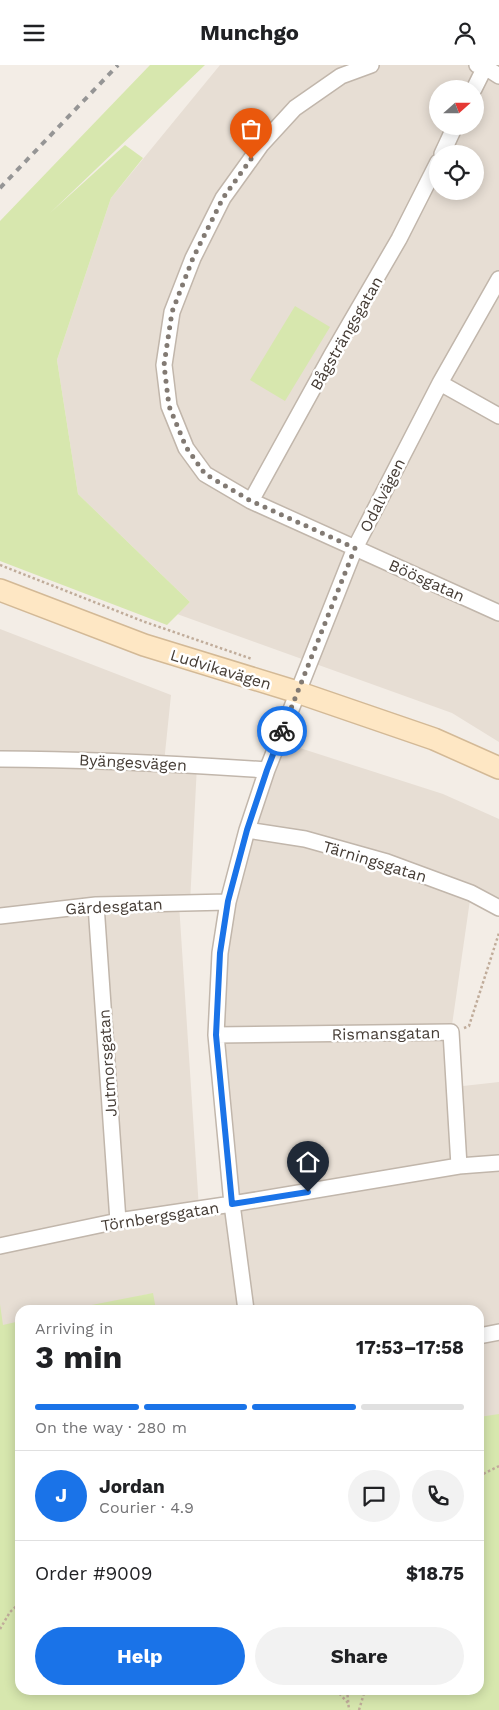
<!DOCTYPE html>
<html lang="en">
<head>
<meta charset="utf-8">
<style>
	body { margin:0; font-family:"Work Sans",sans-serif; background:#f2f2f2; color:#202124; height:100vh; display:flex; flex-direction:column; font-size:19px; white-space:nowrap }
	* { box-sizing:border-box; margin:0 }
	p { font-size:16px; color:#757577 }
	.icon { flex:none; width:28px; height:28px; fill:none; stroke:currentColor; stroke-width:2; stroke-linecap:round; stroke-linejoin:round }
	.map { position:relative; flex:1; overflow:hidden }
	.sheet { position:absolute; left:15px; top:1240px; width:469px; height:390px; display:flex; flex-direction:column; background:#fff; border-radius:15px; box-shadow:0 2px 12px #0003 }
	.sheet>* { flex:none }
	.needle { width:32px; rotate:69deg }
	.tools { position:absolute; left:429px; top:15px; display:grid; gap:10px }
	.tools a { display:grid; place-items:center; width:55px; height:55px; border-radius:50%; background:#fff; box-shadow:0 2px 12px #0003; font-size:25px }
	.pin { position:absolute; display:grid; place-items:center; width:42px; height:42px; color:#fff; margin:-51px -21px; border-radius:50% 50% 50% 0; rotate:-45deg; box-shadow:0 0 5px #0007 }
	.pin .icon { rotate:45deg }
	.courier { position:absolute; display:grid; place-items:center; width:50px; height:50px; margin:-25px; border:4px solid #1a73e8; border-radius:50%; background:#fff; color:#222; box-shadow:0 1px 6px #0007 }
	.headline em { font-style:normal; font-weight:700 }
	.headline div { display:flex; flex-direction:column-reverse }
	.headline { display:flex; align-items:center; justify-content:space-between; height:85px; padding:0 20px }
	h1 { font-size:32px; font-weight:700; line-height:38px }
	.bar { display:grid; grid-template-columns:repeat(4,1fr); gap:8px 5px; align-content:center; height:60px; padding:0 20px }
	.bar i { height:6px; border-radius:4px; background:#e0e0e0 }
	.bar .on { background:#1a73e8 }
	.bar p { grid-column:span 4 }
	.line { display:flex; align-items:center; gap:12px; padding:0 20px; border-top:1px solid #e0e0e0 }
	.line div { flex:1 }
	.round { display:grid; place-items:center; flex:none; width:52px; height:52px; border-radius:26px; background:#f2f2f2 }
	.button { display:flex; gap:10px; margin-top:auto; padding:10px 20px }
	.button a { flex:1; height:58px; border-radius:30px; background:#1a73e8; color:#fff; font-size:20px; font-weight:700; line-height:58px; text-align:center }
	.button a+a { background:#f2f2f2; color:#202124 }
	header { display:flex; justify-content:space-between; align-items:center; height:65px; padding:0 20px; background:#fff; font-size:22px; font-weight:700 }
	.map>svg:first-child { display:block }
	.residential { fill:#e7ded4; fill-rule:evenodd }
	.green { fill:#d7e7ae }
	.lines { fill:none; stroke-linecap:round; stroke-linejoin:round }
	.street-casing { stroke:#c1b6ab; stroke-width:18 }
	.secondary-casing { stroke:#d3b996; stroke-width:24 }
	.path { stroke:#c0ac9a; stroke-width:2.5; stroke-dasharray:2.5 2.5; stroke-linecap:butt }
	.street { stroke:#fff; stroke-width:15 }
	.secondary { stroke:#fee7c4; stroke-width:21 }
	.rail { stroke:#959595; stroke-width:4; stroke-dasharray:6 6; stroke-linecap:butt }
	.done { stroke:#827a73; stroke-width:5; stroke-dasharray:0 9 }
	.route { stroke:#1a73e8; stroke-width:6 }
	.labels { text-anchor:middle; stroke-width:5; stroke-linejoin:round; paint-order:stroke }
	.street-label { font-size:16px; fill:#453c35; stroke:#fff }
</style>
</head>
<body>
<header><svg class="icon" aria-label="menu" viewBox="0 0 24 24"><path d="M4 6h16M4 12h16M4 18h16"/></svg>Munchgo<svg class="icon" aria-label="person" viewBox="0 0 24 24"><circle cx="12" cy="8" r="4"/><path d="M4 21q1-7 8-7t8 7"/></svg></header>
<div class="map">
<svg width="499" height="1645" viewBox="0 0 499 1645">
	<rect width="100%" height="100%" fill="#f3ede6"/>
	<path class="residential" d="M220 0H499V677L452 648 177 549 190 537 78 429 57 295 111 133ZM438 24H475V61H438ZM438 89H475V126H438Z
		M0 564 171 630 164 698 197 700 190 838 179 839 199 1144 232 1139 216 970 220 888 278 676 443 729 499 754V843L471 828 451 967 454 1022 499 1017V1352L479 1360V1245H151L149 1229 79 1245H20V1259L0 1264Z"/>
	<path class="green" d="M150 0H205L50 148 125 80 143 93 111 133 57 295 78 429 190 537 167 560 0 496V156Z
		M295 241 330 262 285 336 250 315Z
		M153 1228 156 1245H66Z
		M0 1239 3 1260 20 1256V1625H479V1352L499 1349V1645H0Z"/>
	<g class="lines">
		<defs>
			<path id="street" d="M371 0 341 11 295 43 261 80 223 133 193 193 172 247 164 300 169 341 186 383 205 409 251 436 499 548
				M477 0 485 2 499 11
				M474 24 486 0
				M442 89 455 61
				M440 318 499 351
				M251 436 331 291 399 174 438 97
				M0 694C89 694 178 699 267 705
				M247 765 305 774 387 797 471 828 499 843
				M96 840 118 1156
				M0 851 96 840 228 837
				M216 970 451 967 459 1101
				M0 1181 118 1156 232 1139 459 1101 499 1098
				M246 1245 232 1139 216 970 220 888 228 837 247 765 267 705 355 483 440 318 499 214
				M479 1271 499 1267"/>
			<path id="secondary" d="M0 525 144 580 297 627 434 674 499 703"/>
		</defs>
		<use href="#street" class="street-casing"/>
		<use href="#secondary" class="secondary-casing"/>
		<path class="path" d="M0 500 145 557 252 594
			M464 963 469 961 499 868
			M479 1411 499 1401
			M0 1564 10 1547 20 1538
			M336 1625 349 1639
			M347 1625 349 1645
			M359 1645 365 1625"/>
		<use href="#street" class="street"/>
		<use href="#secondary" class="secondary"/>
		<path class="rail" d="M0 123 118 0"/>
	</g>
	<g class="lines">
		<path class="done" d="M251 94 223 133 193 193 172 247 164 300 169 341 186 382 205 409 251 436 355 483 282 666"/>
		<path class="route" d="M282 666 267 705 247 765 228 836 220 888 216 970 232 1139 308 1127"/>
	</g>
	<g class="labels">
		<g class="street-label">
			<text transform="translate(346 268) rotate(-60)" y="6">Bågsträngsgatan</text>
			<text transform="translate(382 430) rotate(-63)" y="6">Odalvägen</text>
			<text transform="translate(427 515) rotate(24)" y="6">Böösgatan</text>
			<text transform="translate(221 604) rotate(17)" y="6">Ludvikavägen</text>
			<text transform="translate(133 697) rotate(3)" y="6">Byängesvägen</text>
			<text transform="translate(375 796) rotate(17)" y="6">Tärningsgatan</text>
			<text transform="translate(114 841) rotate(-3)" y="6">Gärdesgatan</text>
			<text transform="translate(386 968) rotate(-1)" y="6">Rismansgatan</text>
			<text transform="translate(107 998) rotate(-94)" y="6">Jutmorsgatan</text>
			<text transform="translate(160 1151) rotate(-9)" y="6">Törnbergsgatan</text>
		</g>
	</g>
</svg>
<div class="tools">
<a><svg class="needle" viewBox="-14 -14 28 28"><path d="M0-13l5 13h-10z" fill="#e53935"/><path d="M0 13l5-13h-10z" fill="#757577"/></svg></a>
<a><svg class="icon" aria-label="locate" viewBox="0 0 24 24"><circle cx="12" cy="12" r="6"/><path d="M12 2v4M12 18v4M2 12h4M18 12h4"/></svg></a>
</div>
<div class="pin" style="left:251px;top:94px;background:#ea580c"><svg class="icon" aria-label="bag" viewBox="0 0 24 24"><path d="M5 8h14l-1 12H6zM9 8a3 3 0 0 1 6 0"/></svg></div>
<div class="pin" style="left:308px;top:1127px;background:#1f2937"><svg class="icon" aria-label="home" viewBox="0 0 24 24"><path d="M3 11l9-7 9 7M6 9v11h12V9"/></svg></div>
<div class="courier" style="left:282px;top:666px"><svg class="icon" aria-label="bike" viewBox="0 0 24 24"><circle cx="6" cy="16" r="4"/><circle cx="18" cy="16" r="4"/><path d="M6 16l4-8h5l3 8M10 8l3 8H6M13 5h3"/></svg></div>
<section class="sheet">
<div class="headline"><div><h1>3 min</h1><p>Arriving in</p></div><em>17:53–17:58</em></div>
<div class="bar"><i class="on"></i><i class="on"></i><i class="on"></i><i></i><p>On the way · 280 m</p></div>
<div class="line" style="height:90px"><b class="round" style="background:#1a73e8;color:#fff">J</b><div><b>Jordan</b><p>Courier · 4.9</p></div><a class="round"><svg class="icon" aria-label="chat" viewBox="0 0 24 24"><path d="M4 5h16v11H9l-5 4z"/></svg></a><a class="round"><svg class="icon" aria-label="phone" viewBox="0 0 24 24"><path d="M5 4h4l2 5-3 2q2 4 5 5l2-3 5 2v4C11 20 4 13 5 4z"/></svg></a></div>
<div class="line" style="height:65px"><div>Order #9009</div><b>$18.75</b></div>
<div class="button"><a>Help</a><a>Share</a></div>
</section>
</div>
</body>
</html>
